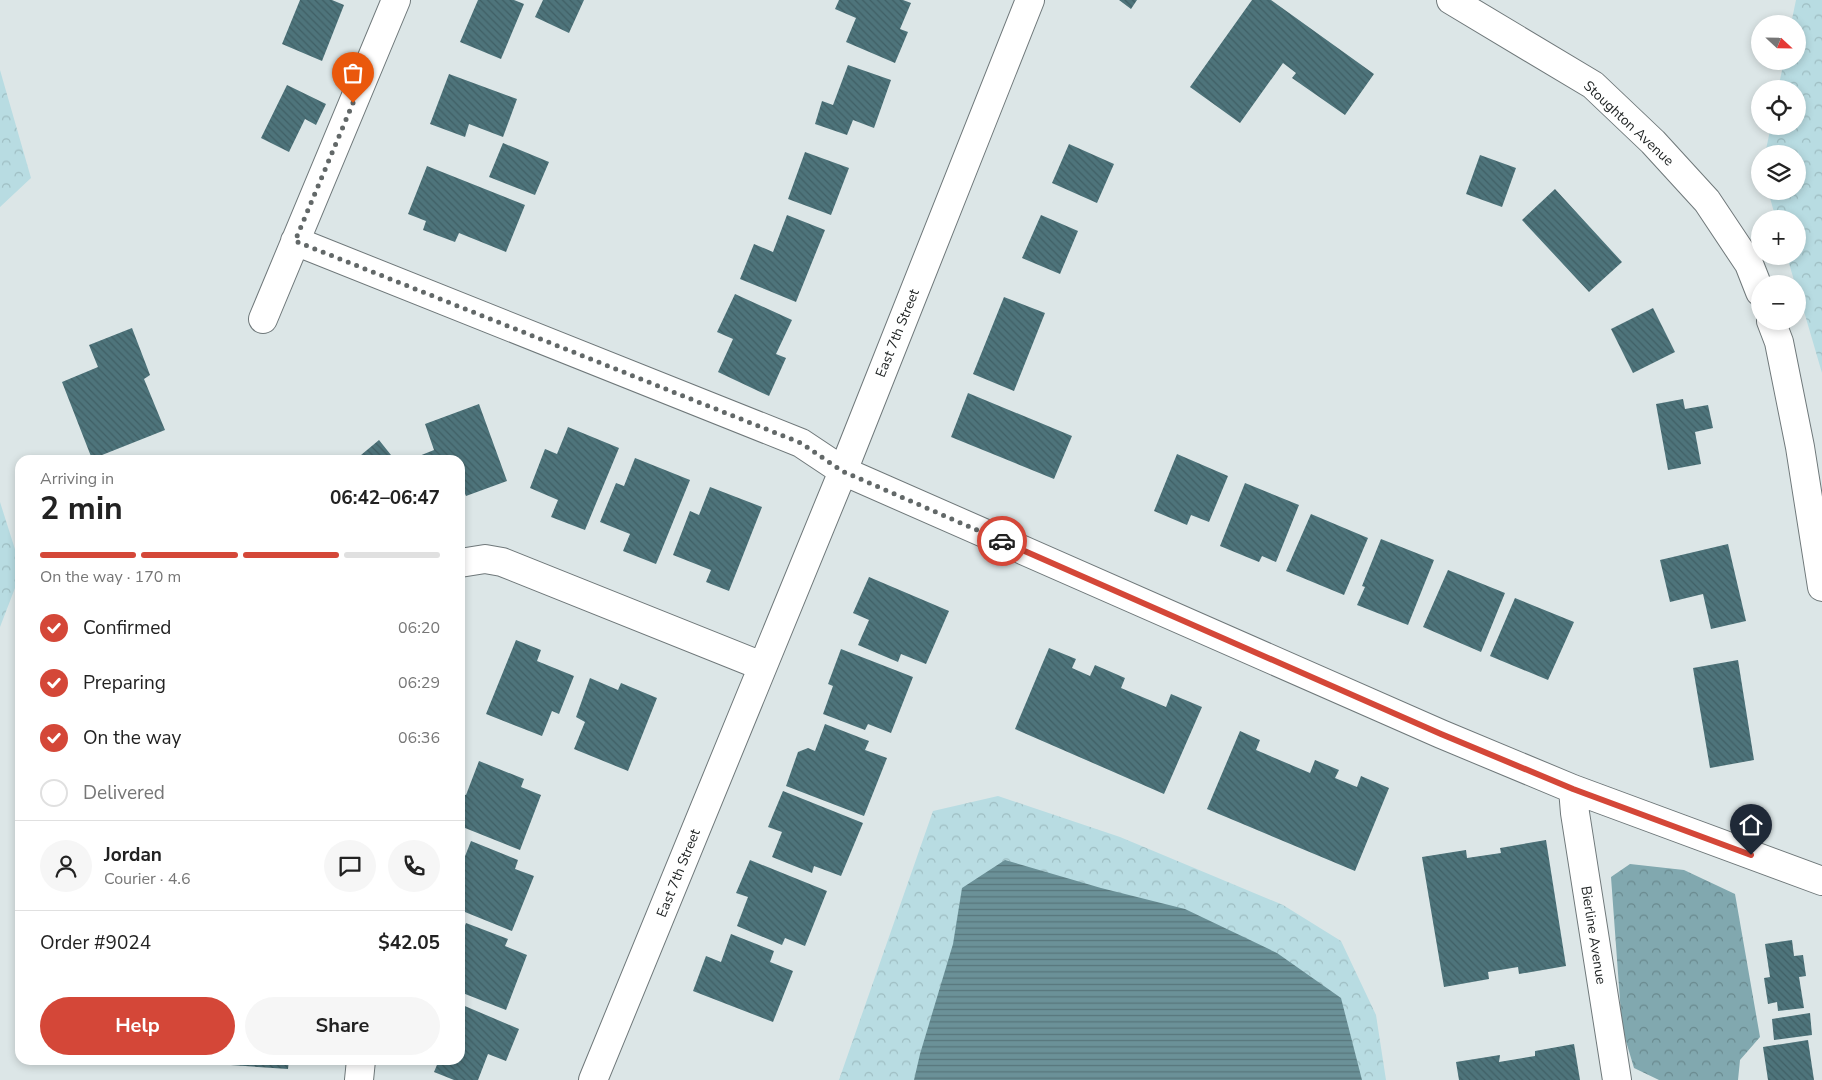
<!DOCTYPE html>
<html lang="en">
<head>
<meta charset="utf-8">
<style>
	body { margin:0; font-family:"Nunito Sans",sans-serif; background:#f6f6f6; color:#222; height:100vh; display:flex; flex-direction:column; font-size:19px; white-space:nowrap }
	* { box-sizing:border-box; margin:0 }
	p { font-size:16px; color:#767676 }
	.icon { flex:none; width:28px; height:28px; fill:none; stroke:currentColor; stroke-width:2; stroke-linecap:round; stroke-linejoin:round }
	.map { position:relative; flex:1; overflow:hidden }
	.details { position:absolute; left:15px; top:455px; width:450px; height:610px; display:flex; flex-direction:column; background:#fff; border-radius:15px; box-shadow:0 2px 8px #0003 }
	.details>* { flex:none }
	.needle { width:32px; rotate:112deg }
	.controls { position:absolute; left:1751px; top:15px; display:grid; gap:10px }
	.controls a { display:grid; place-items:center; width:55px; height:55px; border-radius:50%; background:#fff; box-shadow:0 2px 8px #0003; font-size:25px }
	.pin { position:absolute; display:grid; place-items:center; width:42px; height:42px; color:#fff; margin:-51px -21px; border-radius:50% 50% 50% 0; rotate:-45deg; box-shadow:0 0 5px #0007 }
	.pin .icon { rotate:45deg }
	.courier { position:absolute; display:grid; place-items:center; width:50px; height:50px; margin:-25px; border:4px solid #d44738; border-radius:50%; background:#fff; color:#222; box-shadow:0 1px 6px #0007 }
	.overview em { font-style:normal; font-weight:700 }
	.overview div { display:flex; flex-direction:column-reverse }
	.overview { display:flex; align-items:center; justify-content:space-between; height:85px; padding:0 25px }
	h1 { font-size:32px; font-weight:700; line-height:38px }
	.bar { display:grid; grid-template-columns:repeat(4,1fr); gap:8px 5px; align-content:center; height:60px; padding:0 25px }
	.bar i { height:6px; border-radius:4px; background:#e0e0e0 }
	.bar .active { background:#d44738 }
	.bar p { grid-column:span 4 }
	.line { display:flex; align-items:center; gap:12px; padding:0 25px; border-top:1px solid #e0e0e0 }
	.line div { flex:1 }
	.round { display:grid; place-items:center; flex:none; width:52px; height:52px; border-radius:26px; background:#f6f6f6 }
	ol { padding:0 25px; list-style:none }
	li { display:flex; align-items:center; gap:15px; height:55px }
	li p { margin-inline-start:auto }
	li .icon { padding:5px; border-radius:50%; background:#d44738; color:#fff; stroke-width:4 }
	li:last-child { color:#767676 }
	li i { width:28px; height:28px; border:2px solid #e0e0e0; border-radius:50% }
	.action { display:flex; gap:10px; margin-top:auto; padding:10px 25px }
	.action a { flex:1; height:58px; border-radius:30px; background:#d44738; color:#fff; font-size:20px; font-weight:700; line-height:58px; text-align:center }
	.action a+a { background:#f6f6f6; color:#222 }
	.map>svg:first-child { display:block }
	.forest { fill:url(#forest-crowns) }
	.park { fill:url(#park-crowns) }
	.water { fill:url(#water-rules) }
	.building { fill:url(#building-back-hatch) }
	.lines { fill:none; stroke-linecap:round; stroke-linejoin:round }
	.street-casing { stroke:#6f787a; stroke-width:30 }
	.secondary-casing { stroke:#6f787a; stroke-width:30 }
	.street { stroke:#fff; stroke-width:28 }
	.secondary { stroke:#fff; stroke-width:28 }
	.done { stroke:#626868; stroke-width:5; stroke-dasharray:0 9 }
	.route { stroke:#d44738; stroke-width:6 }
	.labels { text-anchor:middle; stroke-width:4; stroke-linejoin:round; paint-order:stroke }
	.street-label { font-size:14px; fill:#202424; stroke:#fff }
</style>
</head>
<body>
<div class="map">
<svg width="1822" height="1080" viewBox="0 0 1822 1080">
	<defs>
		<pattern id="forest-crowns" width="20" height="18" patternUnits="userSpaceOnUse" patternTransform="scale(1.25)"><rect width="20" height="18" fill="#81a8af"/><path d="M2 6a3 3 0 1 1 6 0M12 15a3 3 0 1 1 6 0" fill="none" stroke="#69898e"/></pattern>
		<pattern id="park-crowns" width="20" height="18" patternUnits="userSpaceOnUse" patternTransform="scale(1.25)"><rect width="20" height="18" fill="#b8dce2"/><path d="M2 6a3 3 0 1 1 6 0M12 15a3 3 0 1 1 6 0" fill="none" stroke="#9ebdc2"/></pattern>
		<pattern id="water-rules" width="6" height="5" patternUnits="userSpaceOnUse" patternTransform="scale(1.25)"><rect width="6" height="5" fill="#6b9198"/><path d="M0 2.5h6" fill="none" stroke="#58767c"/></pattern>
		<pattern id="building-back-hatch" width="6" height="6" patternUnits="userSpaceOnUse" patternTransform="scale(1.25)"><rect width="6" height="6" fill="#4e747b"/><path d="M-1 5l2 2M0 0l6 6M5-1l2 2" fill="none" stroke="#405f65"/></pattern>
	</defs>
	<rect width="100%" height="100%" fill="#dce6e7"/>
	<path class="forest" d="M1630 864 1684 870 1735 894 1760 1037 1740 1060 1738 1080H1659L1634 1068 1622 1028 1611 877Z"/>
	<path class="park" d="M1796 0H1822V373L1798 291V284H1795L1787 256H1798V219H1776L1768 191H1798V154H1765L1771 126H1798V89H1778L1784 61H1798V24H1791Z
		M0 70 31 178 0 207Z
		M0 502 20 565V575L0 627Z
		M998 796 1120 837 1283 905 1341 941 1376 1015 1386 1080H839L933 811Z"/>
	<path class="water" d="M1005 860 1101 888 1185 909 1277 953 1341 998 1362 1080H914L920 1054 953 944 962 888Z"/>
	<path class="building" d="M300 0H332L344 5 322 61 282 44Z
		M478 0H514L524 4 501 59 460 42Z
		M543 0H584L569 33 535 17Z
		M839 0H903L911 3 900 29 908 32 895 63 846 42 856 18 835 9Z
		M1119 0H1137L1131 9Z
		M1252 0H1271L1374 74 1345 115 1292 78 1296 73 1283 63 1240 123 1190 87Z
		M848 65 891 80 874 128 853 120 847 135 815 124 822 101 833 105Z
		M449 74 517 99 503 137 469 124 465 137 430 124Z
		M287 85 326 104 316 125 305 119 289 152 261 138Z
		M503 143 549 162 535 195 489 177Z
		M1069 144 1114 164 1097 203 1052 183Z
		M805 152 849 168 831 215 788 199Z
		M1480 155 1516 168 1502 207 1466 194Z
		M427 166 525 205 506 252 459 233 455 242 423 230 426 221 408 214Z
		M1555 189 1622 262 1589 292 1522 220Z
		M787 215 825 230 796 302 740 279 754 244 773 252Z
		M1041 215 1078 231 1060 274 1022 258Z
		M735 294 792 320 776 354 786 358 769 396 718 372 733 339 717 332Z
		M1004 297 1045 313 1014 391 973 374Z
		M1653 308 1675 352 1633 373 1611 329Z
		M132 328 150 375 144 379 165 430 92 459 62 382 98 367 89 345Z
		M968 393 1072 436 1054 479 951 437Z
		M1683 399 1685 409 1708 405 1713 428 1695 432 1701 464 1668 470 1656 404Z
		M479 404 507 481 466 496 462 487H460V460H420L419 456 434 450 425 424Z
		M568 427 619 448 585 530 551 517 558 500 530 488 545 449 557 454Z
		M379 440 395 460H355Z
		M1177 454 1228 476 1209 522 1191 515 1187 525 1154 511Z
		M635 458 690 480 656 564 623 551 630 534 600 522 616 483 624 486Z
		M1245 483 1299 505 1276 562 1262 556 1259 562 1220 546Z
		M710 487 762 507 729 591 706 582 711 570 673 555 690 511 699 515Z
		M1311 514 1368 538 1344 595 1286 571Z
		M1381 539 1434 560 1408 625 1357 605 1365 587 1362 586Z
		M1728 544 1746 621 1711 629 1703 594 1670 602 1660 560Z
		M1448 570 1505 593 1481 652 1423 627Z
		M869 577 949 611 926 664 901 654 898 662 858 645 869 620 853 613Z
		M1515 598 1574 622 1548 680 1490 656Z
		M516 640 541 650 537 661 574 676 559 714 552 711 542 736 486 714Z
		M1049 648 1076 659 1072 668 1090 676 1095 665 1125 678 1121 688 1166 707 1171 694 1202 707 1164 794 1015 729Z
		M841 649 913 677 891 733 868 724 865 730 823 714 833 686 828 684Z
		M1738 660 1754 760 1710 768 1693 668Z
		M590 678 618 690 621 683 657 698 628 771 574 749 585 722 576 717Z
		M825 724 869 741 865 750 887 758 864 816 786 786 798 752 808 748 815 751Z
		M1240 731 1260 740 1256 750 1310 773 1315 760 1339 770 1335 778 1357 787 1361 776 1389 788 1355 871 1207 809Z
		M479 761 524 779 521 787 541 795 520 850 460 826V793L466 795Z
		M783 791 863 823 841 876 814 866 812 873 772 857 782 832 768 827Z
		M1546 840 1566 966 1519 974 1518 967 1488 972 1489 979 1444 987 1422 857 1466 850 1467 858 1501 853 1500 848Z
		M471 841 518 860 515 869 534 876 512 931 460 910V869Z
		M750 860 827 891 805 946 785 938 782 945 737 926 748 897 736 893Z
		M466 923 508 939 505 946 527 955 506 1010 460 992V938Z
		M731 934 774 951 770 962 793 971 773 1022 693 991 706 956 721 962Z
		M1792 940 1794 956 1803 955 1806 976 1799 977 1804 1008 1778 1011 1777 1002 1768 1004 1764 978 1770 977 1765 944Z
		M460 1004 519 1029 506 1061 488 1054 478 1080H454L434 1072 439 1060H460Z
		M1810 1013 1812 1035 1774 1040 1772 1019Z
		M1808 1040 1814 1080H1768L1763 1047Z
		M1574 1044 1580 1080H1459L1456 1062 1500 1055 1499 1062 1535 1056V1051Z
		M216 1060H289L288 1069 216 1064Z"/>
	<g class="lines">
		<defs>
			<path id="street" d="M295 241 801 443 843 471 1441 734 1573 789 1822 881
				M263 319 396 0
				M460 563 485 559 502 562 762 666
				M1573 789 1575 813 1617 1080
				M359 1080 361 1060
				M593 1080 843 471 1030 0"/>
			<path id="secondary" d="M1451 0 1593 85 1653 142 1707 201 1749 264 1760 292
				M1771 321 1779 342 1800 447 1822 587"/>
		</defs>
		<use href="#street" class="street-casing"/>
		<use href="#secondary" class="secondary-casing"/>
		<use href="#street" class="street"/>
		<use href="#secondary" class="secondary"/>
	</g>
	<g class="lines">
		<path class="done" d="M353 103 295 241 801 443 842 471 1002 541"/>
		<path class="route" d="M1002 541 1441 734 1573 789 1751 855"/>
	</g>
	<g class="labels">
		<g class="street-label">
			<text transform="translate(1629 123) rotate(43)" y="5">Stoughton Avenue</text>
			<text transform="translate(897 333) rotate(-68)" y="5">East 7th Street</text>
			<text transform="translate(678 873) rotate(-68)" y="5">East 7th Street</text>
			<text transform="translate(1594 935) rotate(81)" y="5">Bierline Avenue</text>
		</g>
	</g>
</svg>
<div class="controls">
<a><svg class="needle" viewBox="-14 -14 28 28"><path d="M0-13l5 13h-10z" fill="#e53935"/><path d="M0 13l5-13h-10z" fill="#767676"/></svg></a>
<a><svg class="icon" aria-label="locate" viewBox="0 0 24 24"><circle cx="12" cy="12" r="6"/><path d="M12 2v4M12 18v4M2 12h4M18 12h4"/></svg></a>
<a><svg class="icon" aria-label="layers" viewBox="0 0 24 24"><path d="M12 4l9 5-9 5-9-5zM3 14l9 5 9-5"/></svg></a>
<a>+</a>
<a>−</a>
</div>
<div class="pin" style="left:353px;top:103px;background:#ea580c"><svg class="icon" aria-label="bag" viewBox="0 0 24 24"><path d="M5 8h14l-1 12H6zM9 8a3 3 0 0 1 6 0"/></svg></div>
<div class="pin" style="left:1751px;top:855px;background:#1f2937"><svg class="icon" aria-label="home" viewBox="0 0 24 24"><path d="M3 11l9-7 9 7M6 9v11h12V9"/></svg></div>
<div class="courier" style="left:1002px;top:541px"><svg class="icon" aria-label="car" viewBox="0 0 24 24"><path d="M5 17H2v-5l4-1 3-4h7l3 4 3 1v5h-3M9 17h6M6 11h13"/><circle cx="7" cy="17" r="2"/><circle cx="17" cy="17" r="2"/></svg></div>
<section class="details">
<div class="overview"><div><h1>2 min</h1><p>Arriving in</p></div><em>06:42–06:47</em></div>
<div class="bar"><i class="active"></i><i class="active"></i><i class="active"></i><i></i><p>On the way · 170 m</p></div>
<ol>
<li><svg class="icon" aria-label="check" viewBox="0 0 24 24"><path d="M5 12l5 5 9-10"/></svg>Confirmed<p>06:20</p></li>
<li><svg class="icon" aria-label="check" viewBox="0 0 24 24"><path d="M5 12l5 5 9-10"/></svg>Preparing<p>06:29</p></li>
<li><svg class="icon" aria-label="check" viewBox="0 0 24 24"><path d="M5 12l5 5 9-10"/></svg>On the way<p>06:36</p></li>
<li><i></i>Delivered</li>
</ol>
<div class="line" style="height:90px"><a class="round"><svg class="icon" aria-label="person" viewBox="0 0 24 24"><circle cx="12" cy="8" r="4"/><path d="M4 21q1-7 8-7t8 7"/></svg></a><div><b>Jordan</b><p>Courier · 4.6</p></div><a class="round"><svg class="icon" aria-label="chat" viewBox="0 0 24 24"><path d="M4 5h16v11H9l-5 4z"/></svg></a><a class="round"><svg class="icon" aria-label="phone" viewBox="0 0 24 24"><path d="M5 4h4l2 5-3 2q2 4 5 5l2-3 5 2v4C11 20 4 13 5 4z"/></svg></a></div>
<div class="line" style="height:65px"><div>Order #9024</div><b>$42.05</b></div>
<div class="action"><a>Help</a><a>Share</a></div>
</section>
</div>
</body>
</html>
